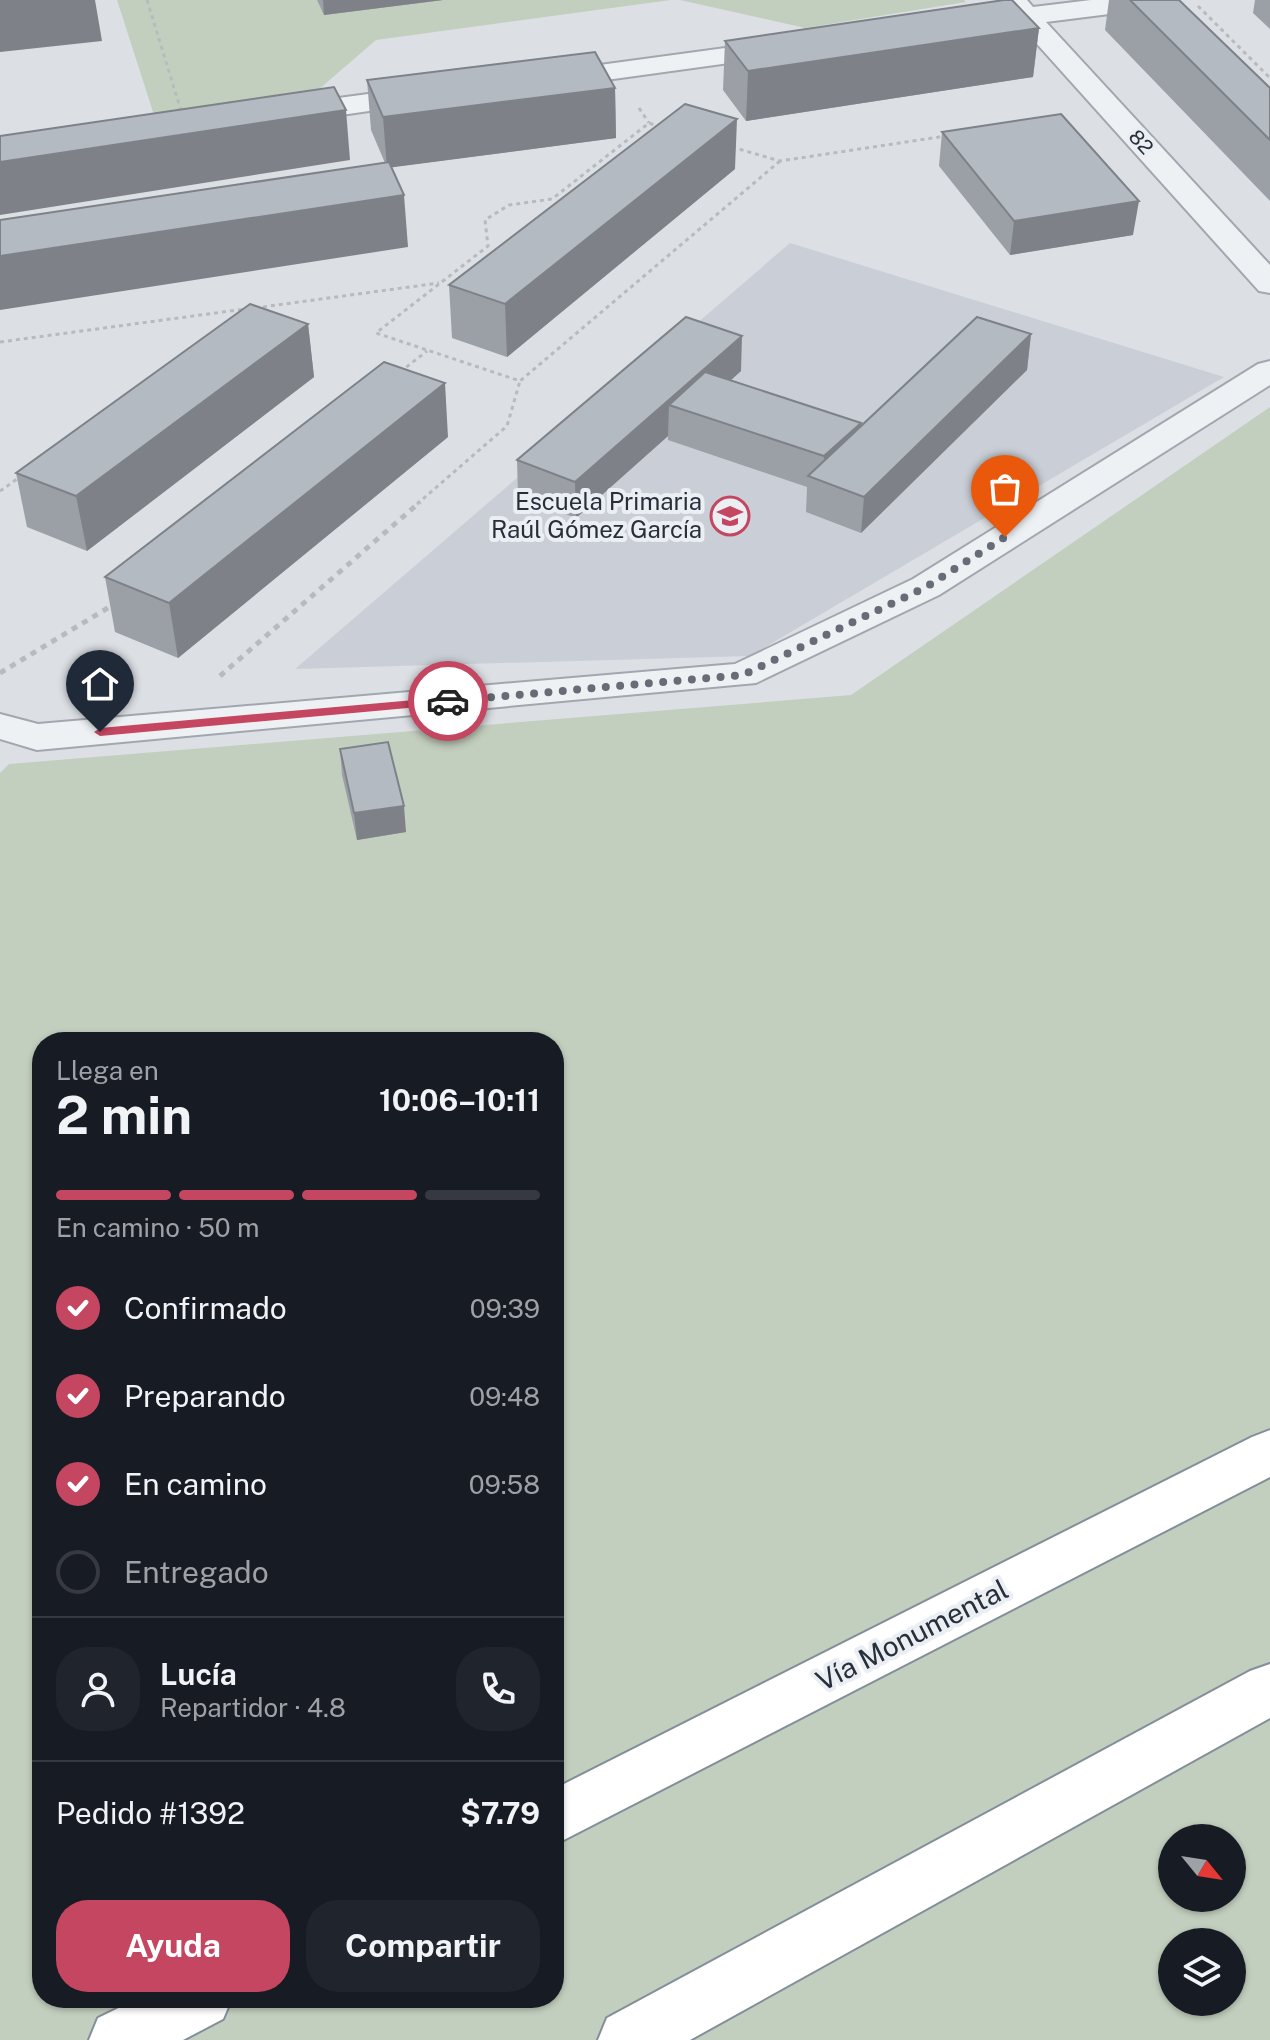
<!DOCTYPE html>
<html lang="es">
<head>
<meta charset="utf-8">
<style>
	body { margin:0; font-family:"Public Sans",sans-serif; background:#20242c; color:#f1f3f6; height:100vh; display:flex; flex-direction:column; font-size:30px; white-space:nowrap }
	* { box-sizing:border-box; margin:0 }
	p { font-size:26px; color:#9ea1a6 }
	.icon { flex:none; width:44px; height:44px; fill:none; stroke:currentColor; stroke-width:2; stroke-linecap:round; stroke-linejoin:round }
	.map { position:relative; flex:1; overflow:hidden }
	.details { position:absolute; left:32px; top:1032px; width:532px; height:976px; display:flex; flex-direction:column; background:#171b24; border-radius:32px; box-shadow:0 2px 6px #0004 }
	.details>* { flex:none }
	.needle { width:52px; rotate:120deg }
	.tools { position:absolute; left:1158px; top:1824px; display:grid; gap:16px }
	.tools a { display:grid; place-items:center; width:88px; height:88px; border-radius:50%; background:#171b24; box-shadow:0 2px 6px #0004; font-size:40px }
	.pin { position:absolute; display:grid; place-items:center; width:68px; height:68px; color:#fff; margin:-82px -34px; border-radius:50% 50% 50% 0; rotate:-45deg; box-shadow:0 0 8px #0007 }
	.pin .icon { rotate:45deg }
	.courier { position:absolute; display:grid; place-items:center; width:80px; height:80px; margin:-40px; border:6px solid #c54660; border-radius:50%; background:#fff; color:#222; box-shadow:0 2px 10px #0007 }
	.headline em { font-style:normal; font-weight:700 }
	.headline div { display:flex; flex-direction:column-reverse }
	.headline { display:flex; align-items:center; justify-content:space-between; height:136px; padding:0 24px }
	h1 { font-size:52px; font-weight:700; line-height:60px }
	.bar { display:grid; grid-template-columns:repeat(4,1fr); gap:12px 8px; align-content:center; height:96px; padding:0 24px }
	.bar i { height:10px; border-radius:6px; background:#363941 }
	.bar .active { background:#c54660 }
	.bar p { grid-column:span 4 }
	.line { display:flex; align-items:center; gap:20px; padding:0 24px; border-top:2px solid #363941 }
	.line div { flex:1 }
	.round { display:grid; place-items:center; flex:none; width:84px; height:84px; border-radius:32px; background:#20242c }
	ol { padding:0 24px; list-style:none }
	li { display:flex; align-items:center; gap:24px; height:88px }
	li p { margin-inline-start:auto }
	li .icon { padding:8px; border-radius:50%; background:#c54660; color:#fff; stroke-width:4 }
	li:last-child { color:#9ea1a6 }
	li i { width:44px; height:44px; border:4px solid #363941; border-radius:50% }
	.primary-button { display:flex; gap:16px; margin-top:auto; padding:16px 24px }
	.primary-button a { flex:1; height:92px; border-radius:32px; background:#c54660; color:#fff; font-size:32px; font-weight:700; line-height:92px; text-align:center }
	.primary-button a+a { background:#20242c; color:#f1f3f6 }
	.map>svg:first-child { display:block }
	.built { fill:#cacfd7 }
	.green { fill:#c3cfbe; fill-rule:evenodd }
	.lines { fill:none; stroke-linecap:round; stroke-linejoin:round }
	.minor-casing { stroke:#a2a7af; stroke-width:4 }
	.motorway-casing { stroke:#848e9b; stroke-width:4 }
	.path-far1 { stroke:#b6bbc0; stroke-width:3; stroke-dasharray:4 4; stroke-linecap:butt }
	.path { stroke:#b6bbc0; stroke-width:5; stroke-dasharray:6 6; stroke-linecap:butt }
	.minor { fill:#eef1f4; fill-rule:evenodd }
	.motorway { fill:#fff; fill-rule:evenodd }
	.wall { fill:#9ba0a7 }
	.shaded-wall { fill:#7e8288 }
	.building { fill:#b4bac2; stroke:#7e8288; stroke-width:2 }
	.route { fill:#c54660 }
	.done { stroke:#666d76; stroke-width:8; stroke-dasharray:0 14.4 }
	.labels { text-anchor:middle; stroke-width:8; stroke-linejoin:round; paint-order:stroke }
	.far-street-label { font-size:20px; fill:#272f3b; stroke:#ebeff3 }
	.poi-label { font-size:24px; fill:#272f3b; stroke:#ebeff3; text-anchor:end }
	.near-street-label { font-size:28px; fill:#272f3b; stroke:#ebeff3 }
</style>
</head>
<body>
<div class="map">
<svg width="1270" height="2040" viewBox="0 0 1270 2040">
	<rect width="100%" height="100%" fill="#dce0e5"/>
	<path class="built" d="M790 243 1224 377 750 656 295 669Z"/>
	<path class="green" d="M117 0H671L376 40 310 97 154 115Z
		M680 0H964L966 2 805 28Z
		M1270 407V2040H0V773L9 764 851 695ZM42 1042H554V1998H42ZM1172 1838H1232V1898H1172ZM1172 1942H1232V2002H1172Z"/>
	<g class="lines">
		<defs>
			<path id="minor" d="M999 0H1027L1033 7 1091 0H1170L1166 6 1157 8 1046 22 1270 265V293L1259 291 1020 25 968 31 958 29 954 23 958 17 1007 10Z
				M785 40 795 42 799 48 795 54 548 88 538 86 534 80 538 74 548 72Z
				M428 86 438 89 442 95 438 101 286 123 276 120 272 114 276 108 286 105Z
				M1270 361V385L939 595 756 683 37 750 0 739V714L38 724 735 664 913 579 1258 364Z"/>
			<path id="motorway" d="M1270 1430V1477L554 1845V1789L1252 1437Z
				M1270 1664V1718L690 2040H598L607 2018 1250 1671Z
				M139 1998H232L223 2019 183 2040H89L98 2018Z"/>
		</defs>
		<use href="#minor" class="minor-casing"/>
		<use href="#motorway" class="motorway-casing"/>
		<path class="path-far1" d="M147 0 182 114
			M1198 6 1270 78
			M639 108 649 123
			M661 127 649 123 552 199 509 205 485 220 488 246 376 333 520 381 780 161
			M732 147 780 161 946 136
			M255 308 439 283
			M0 342 245 309
			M400 372 427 351
			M0 491 20 477
			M417 504 507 426 520 381"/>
		<path class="path" d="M0 673 116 603
			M220 676 420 502"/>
		<use href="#minor" class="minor"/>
		<use href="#motorway" class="motorway"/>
	</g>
	<path class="wall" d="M317 0H443L324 15Z
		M1109 0H1179L1270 88V201L1105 30Z
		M1255 0H1270V29L1253 13Z
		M1039 28 1033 77 746 121 723 90 725 41Z
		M367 80 615 88 616 138 391 167 408 247 385 163 371 130Z
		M942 132 1133 235 1010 255 939 166Z
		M735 169 507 357 452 338 449 285Z
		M308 324 314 377 87 551 27 527 16 473Z
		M1031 334 1027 370 861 533 806 512 807 487 668 440V436L576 518 518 496 517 460 741 371 731 380 860 427Z
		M448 437 178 658 115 632 105 577Z
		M340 749 406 832 357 840 342 775Z"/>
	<path class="shaded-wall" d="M0 0H95L102 41 0 52Z
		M323 0H443L324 15Z
		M1039 28 1033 77 746 121 748 71Z
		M615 88 616 138 387 168 383 117Z
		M346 110 350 160 0 215V162Z
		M737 119 735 169 507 357 505 304Z
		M404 195 408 247 0 310V256Z
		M1139 201 1133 235 1010 255 1014 221Z
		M308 324 314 377 87 551 76 496Z
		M1031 334 1027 370 861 533 864 497Z
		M742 336 741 371 694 413 669 405 668 436 576 518 575 482Z
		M445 383 448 437 178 658 169 603Z
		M861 423 858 459 823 482 824 456Z
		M404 806 406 832 357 840 354 813Z"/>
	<path class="building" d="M1004 0H1012L1039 28 748 71 725 41Z
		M1130 0H1179L1270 88V140Z
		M595 52 615 88 383 117 367 80Z
		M334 87 346 110 0 162V136Z
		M685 104 737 119 505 304 449 285Z
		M1061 114 1139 201 1014 221 942 132Z
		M389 162 404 195 0 256V220Z
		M250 304 308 324 76 496 16 473Z
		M686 317 742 336 575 482 517 460Z
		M977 317 1031 334 864 497 808 476Z
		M384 362 445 383 169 603 105 577Z
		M705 372 861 423 824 456 669 405Z
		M388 742 404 806 354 813 340 749Z"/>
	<path class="route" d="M448 697 452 698V704L100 736 94 732 100 728Z"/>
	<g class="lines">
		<path class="done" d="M448 701 743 675 926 587 1005 537"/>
	</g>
	<defs>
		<symbol id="school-ring" viewBox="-11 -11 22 22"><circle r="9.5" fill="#ebeff3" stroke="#c54660" stroke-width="1.5"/><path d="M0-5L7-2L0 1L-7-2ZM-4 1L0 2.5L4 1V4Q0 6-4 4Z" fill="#c54660"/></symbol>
	</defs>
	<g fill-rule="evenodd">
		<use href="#school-ring" x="708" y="494" width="44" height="44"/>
	</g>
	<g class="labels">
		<g class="far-street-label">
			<text transform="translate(1141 142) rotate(48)" y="7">82</text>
		</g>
		<g class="poi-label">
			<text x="702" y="510">Escuela Primaria<tspan x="702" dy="28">Raúl Gómez García</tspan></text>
		</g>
		<g class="near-street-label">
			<text transform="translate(912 1635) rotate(-27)" y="10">Vía Monumental</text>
		</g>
	</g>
</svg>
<div class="tools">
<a><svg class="needle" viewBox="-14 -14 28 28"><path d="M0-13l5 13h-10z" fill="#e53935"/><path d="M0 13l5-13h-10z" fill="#9ea1a6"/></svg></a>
<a><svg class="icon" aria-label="layers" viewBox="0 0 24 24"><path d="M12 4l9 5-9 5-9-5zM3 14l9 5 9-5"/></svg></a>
</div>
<div class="pin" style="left:1005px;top:537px;background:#ea580c"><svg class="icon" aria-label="bag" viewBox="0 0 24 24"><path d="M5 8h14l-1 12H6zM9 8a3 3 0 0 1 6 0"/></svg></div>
<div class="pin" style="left:100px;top:732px;background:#1f2937"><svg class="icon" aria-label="home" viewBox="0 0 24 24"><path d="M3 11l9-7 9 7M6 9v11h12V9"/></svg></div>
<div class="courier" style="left:448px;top:701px"><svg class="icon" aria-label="car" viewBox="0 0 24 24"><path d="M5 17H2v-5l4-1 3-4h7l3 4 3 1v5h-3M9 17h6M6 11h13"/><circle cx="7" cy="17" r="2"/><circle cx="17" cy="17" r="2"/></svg></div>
<section class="details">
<div class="headline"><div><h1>2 min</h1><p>Llega en</p></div><em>10:06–10:11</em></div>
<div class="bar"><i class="active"></i><i class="active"></i><i class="active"></i><i></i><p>En camino · 50 m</p></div>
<ol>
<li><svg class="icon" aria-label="check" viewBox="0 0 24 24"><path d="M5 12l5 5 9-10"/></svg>Confirmado<p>09:39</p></li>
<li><svg class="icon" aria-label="check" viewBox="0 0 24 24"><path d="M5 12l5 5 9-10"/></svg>Preparando<p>09:48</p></li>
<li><svg class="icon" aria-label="check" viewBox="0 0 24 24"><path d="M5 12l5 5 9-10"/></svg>En camino<p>09:58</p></li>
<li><i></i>Entregado</li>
</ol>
<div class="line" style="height:144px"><a class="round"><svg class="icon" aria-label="person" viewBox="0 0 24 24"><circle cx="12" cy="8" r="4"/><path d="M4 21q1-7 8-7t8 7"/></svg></a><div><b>Lucía</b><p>Repartidor · 4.8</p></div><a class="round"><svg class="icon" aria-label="phone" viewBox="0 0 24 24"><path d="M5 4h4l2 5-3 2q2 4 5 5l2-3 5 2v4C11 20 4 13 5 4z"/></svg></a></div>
<div class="line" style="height:104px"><div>Pedido #1392</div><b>$7.79</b></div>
<div class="primary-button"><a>Ayuda</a><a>Compartir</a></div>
</section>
</div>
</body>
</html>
